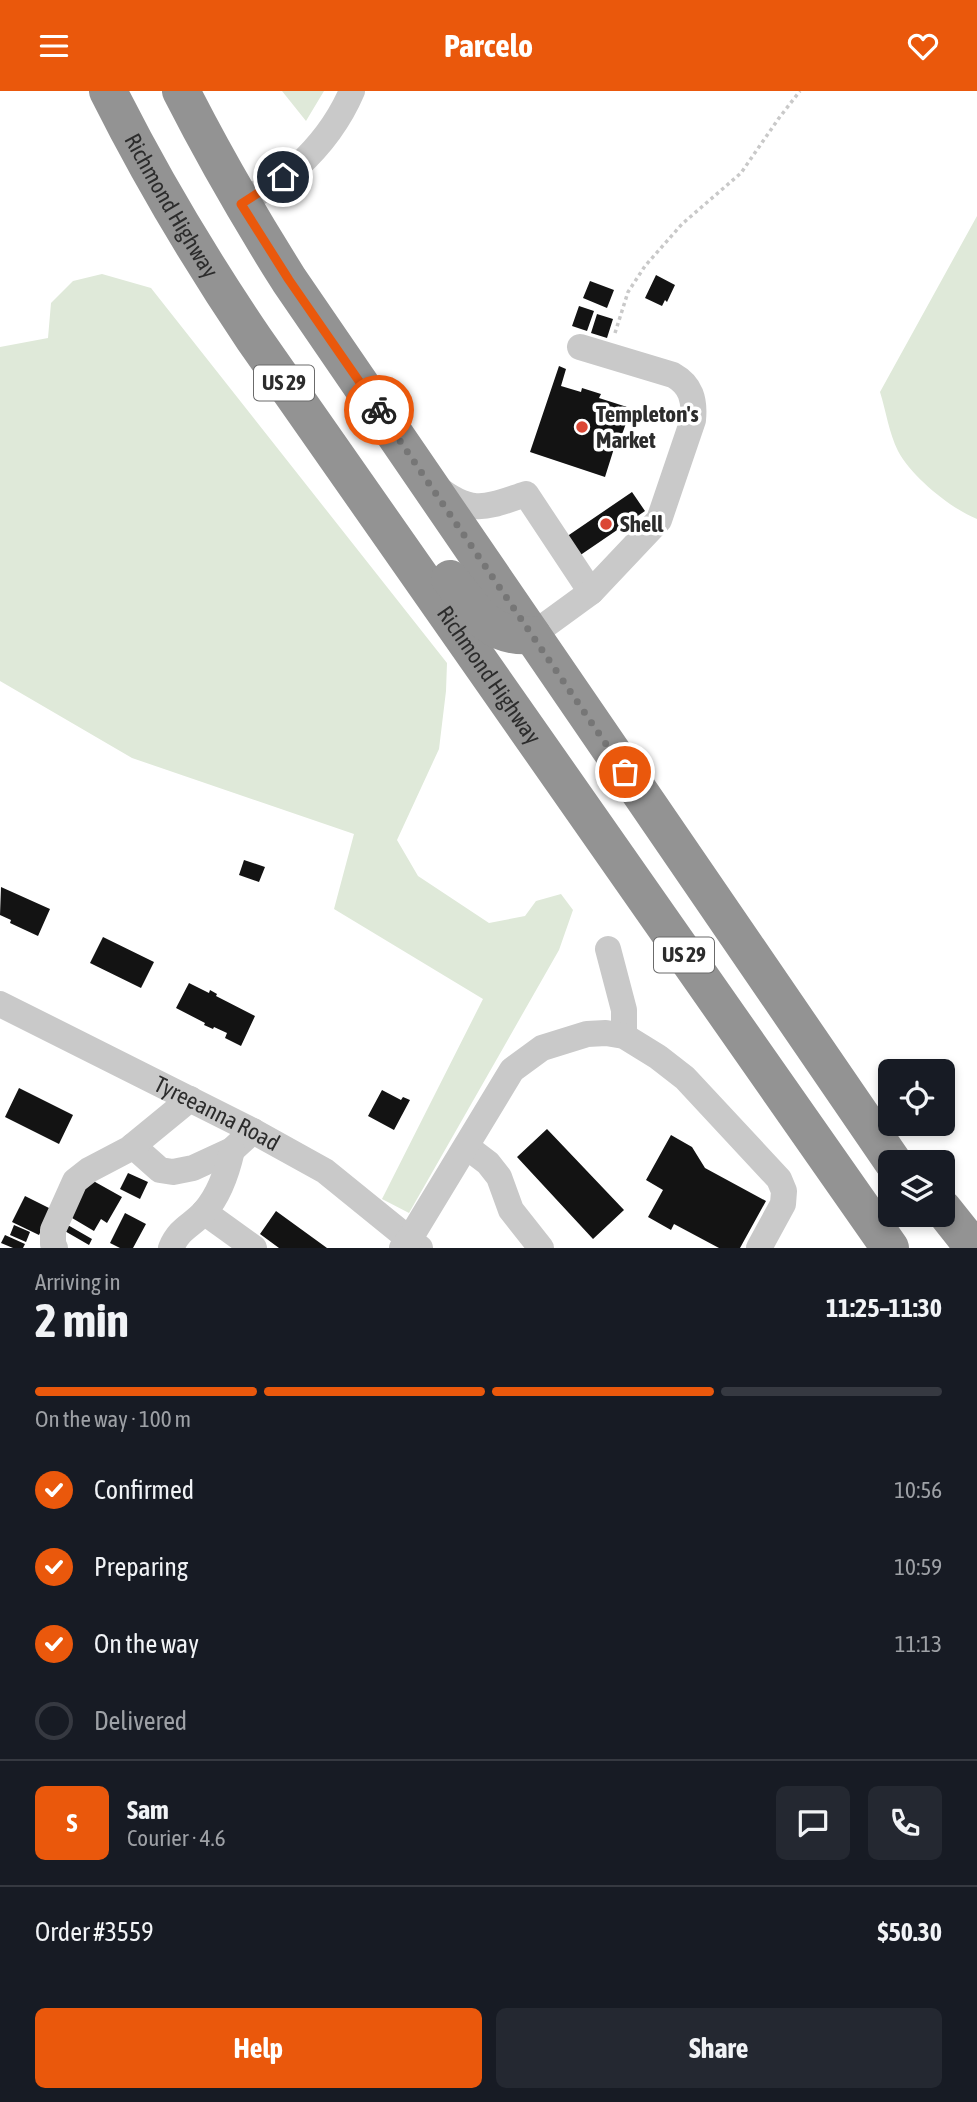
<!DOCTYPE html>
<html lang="en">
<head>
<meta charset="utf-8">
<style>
	body { margin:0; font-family:"Asap Condensed",sans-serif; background:#242831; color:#f1f3f6; height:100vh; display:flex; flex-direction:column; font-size:26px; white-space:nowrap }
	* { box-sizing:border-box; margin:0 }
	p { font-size:23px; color:#9ea1a6 }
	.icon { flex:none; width:38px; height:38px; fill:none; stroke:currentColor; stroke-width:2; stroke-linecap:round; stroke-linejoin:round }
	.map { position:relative; height:1157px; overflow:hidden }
	.sheet { display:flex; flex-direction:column; background:#171b24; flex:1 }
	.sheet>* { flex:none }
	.controls { position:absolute; left:878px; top:968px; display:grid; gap:14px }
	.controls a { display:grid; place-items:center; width:77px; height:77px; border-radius:10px; background:#171b24; box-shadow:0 4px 10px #0003; font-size:35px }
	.pin { position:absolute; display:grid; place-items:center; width:60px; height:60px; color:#fff; margin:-30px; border:4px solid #fff; border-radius:50%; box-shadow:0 2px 7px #0007 }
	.courier { position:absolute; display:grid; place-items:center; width:70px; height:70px; margin:-35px; border:5px solid #ea580c; border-radius:50%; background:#fff; color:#222; box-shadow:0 2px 9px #0007 }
	.overview em { font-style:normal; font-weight:700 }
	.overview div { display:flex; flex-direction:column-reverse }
	.overview { display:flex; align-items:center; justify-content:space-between; height:119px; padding:0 35px }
	h1 { font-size:46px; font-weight:700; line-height:52px }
	.bar { display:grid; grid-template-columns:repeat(4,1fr); gap:10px 7px; align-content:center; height:84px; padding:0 35px }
	.bar i { height:9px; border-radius:5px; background:#363941 }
	.bar .on { background:#ea580c }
	.bar p { grid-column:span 4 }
	.line { display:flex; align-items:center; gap:18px; padding:0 35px; border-top:2px solid #363941 }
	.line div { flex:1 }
	.round { display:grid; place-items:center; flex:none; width:74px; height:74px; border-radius:10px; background:#242831 }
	ol { padding:0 35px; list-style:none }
	li { display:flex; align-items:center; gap:21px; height:77px }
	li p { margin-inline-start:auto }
	li .icon { padding:7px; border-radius:50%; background:#ea580c; color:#fff; stroke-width:4 }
	li:last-child { color:#9ea1a6 }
	li i { width:38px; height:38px; border:4px solid #363941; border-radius:50% }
	.primary-button { display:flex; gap:14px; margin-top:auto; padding:14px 35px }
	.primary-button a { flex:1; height:80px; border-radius:10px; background:#ea580c; color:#fff; font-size:28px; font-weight:700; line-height:80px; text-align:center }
	.primary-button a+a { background:#242831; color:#f1f3f6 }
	header { display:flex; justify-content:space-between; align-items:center; height:91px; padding:0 35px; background:#ea580c; color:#fff; font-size:32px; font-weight:700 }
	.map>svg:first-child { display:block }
	.green { fill:#dfe9d9 }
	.building { fill:#131313 }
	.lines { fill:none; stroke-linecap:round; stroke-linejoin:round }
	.path { stroke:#c9c9c9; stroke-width:3.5; stroke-dasharray:3.5 3.5; stroke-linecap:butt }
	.minor { stroke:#c9c9c9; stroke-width:26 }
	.highway { stroke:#939393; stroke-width:38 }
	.done { stroke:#767676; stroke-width:7; stroke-dasharray:0 12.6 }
	.route { stroke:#ea580c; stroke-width:9 }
	.poi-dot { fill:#db4735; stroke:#fff; stroke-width:2.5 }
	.labels { text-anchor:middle; stroke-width:7; stroke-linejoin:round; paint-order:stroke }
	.shield { fill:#fff; stroke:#6b6b6b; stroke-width:2 }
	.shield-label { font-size:21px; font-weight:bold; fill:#2c2c2c }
	.street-label { font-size:23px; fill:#2c2c2c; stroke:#fff }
	.poi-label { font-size:23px; font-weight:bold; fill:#2c2c2c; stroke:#fff; text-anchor:start }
</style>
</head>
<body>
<header><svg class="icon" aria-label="menu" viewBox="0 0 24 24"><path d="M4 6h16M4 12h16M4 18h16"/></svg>Parcelo<svg class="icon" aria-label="heart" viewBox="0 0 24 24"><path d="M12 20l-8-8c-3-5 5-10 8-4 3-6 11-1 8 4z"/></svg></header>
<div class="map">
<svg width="977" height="1157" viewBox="0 0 977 1157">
	<rect width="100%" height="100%" fill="#fff"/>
	<path class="green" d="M282 0H324L306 30Z
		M977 125V428C950 417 912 386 898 360 889 342 886 320 880 301Z
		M102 183 151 197 447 572 446 600 439 658 397 749 418 785 489 832 525 825 536 810 561 803 573 819 559 859 409 1122 382 1108 483 908 334 818 354 743 132 667 0 590V256L48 247 51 212 73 190Z"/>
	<path class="building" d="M656 184 675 194 667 211 665 209 662 215 645 207Z
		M590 190 614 199 607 217 583 207Z
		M579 215 594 220 587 240 572 235Z
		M597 223 613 228 607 247 591 242Z
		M559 275 566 278 561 295 581 301 582 297 601 303 599 307 627 316 626 320 630 321 619 352 616 351 605 386 530 361Z
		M632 401 645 420 579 465 566 446Z
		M244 769 265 776 259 791 239 784Z
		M1 796 50 818 38 845 10 832 11 829 0 824Z
		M103 846 154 871 141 897 90 872Z
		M189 892 209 902 210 899 217 903 216 905 255 925 241 955 225 947 227 942 214 936 213 938 204 934 205 932 176 917Z
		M19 997 73 1024 59 1053 5 1026Z
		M382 999 401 1009 403 1006 410 1009 394 1039 368 1025Z
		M547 1038 624 1119 593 1148 517 1066Z
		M671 1044 692 1056 705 1077 766 1110 740 1157H719L674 1133 671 1139 648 1126 663 1099 646 1089Z
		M128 1082 148 1091 140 1108 120 1098Z
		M88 1087 122 1106 107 1132 101 1128 94 1140 67 1124Z
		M25 1105 51 1118 39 1144 12 1131Z
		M276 1120 327 1157H279L260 1143Z
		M125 1122 146 1133 133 1157H120L110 1152Z
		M66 1133 92 1148 89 1154 63 1139Z
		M14 1134 30 1141 26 1151 10 1144Z
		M5 1144 25 1153 23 1157H13L1 1152Z"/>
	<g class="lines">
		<path class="path" d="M615 242 628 201 645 175 682 133 741 82 779 27 800 0"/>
		<g class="minor">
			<path d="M241 112C259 101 280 90 297 76 320 55 340 28 352 0"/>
			<path d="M436 396C473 425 486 416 526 403L591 501"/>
			<path d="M532 544 591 501 659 429 693 329C695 309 691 294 673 284L580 256"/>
			<path d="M608 858 624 919V945"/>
			<path id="s1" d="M0 913 253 1040 325 1080 420 1157"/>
			<path d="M133 1055 160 1079 173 1081 193 1077 232 1059 253 1040"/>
			<path d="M467 1056 488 1072 499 1086 511 1119 541 1157"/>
			<path d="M204 1121 254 1157"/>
			<path d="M55 1157 53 1153V1139L75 1090 89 1079 129 1058 190 1008"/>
			<path d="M171 1157C180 1136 192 1135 205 1120 220 1103 227 1081 232 1059"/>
			<path d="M402 1157 409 1149 512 979 542 957 587 943 606 942 624 945 658 966 685 987 779 1088 784 1100 783 1113 759 1157"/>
		</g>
		<g class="highway">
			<path id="s2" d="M108 0C151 86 200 168 254 248L890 1157"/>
			<path d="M181 0C214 65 250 127 289 189L893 1071"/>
			<path d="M450 488C474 518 488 548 532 544"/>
			<path d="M943 1118 974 1157"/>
		</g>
	</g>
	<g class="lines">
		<path class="done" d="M379 319 625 681"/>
		<path class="route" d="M283 86 241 113 289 189 379 319"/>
	</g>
	<g class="poi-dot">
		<circle cx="582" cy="336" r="7"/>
		<circle cx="606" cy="433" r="7"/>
	</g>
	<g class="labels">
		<g class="shield">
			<rect x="254" y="274.5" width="60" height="35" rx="5"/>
			<rect x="654" y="846.5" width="60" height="35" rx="5"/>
		</g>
		<g class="shield-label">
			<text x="284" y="299">US 29</text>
			<text x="684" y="871">US 29</text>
		</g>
		<g class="street-label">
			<text dy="8" stroke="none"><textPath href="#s2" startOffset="131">Richmond Highway</textPath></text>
			<text dy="8" stroke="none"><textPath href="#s2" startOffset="698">Richmond Highway</textPath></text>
			<text dy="8" stroke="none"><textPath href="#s1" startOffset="243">Tyreeanna Road</textPath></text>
		</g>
		<g class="poi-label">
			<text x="596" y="331">Templeton's<tspan x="596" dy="26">Market</tspan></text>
			<text x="620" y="441">Shell</text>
		</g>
	</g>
</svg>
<div class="controls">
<a><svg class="icon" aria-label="locate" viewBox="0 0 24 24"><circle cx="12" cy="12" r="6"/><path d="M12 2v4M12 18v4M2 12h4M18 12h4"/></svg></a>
<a><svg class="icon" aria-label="layers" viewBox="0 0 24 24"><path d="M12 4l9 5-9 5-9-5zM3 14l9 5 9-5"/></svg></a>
</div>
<div class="pin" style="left:625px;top:681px;background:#ea580c"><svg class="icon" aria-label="bag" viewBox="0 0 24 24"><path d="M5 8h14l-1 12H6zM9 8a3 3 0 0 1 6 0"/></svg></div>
<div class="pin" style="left:283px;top:86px;background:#1f2937"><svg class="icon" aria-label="home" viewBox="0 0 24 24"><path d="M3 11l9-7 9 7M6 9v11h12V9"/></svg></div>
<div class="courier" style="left:379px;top:319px"><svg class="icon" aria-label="bike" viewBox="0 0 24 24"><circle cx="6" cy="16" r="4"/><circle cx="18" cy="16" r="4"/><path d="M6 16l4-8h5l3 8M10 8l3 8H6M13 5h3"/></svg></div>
</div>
<section class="sheet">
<div class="overview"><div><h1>2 min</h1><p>Arriving in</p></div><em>11:25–11:30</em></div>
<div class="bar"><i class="on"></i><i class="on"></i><i class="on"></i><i></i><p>On the way · 100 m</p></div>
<ol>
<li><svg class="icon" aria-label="check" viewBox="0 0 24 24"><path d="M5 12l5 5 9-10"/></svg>Confirmed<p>10:56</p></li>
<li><svg class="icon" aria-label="check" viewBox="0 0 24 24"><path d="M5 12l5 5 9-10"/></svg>Preparing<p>10:59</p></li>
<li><svg class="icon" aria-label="check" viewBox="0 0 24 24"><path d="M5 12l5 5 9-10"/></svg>On the way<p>11:13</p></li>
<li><i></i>Delivered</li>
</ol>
<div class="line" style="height:126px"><b class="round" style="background:#ea580c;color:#fff">S</b><div><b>Sam</b><p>Courier · 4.6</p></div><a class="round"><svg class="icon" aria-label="chat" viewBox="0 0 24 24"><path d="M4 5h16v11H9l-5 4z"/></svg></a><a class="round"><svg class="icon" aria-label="phone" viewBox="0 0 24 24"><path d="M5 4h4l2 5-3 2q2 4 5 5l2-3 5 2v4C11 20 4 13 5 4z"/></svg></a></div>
<div class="line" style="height:91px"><div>Order #3559</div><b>$50.30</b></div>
<div class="primary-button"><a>Help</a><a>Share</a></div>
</section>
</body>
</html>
